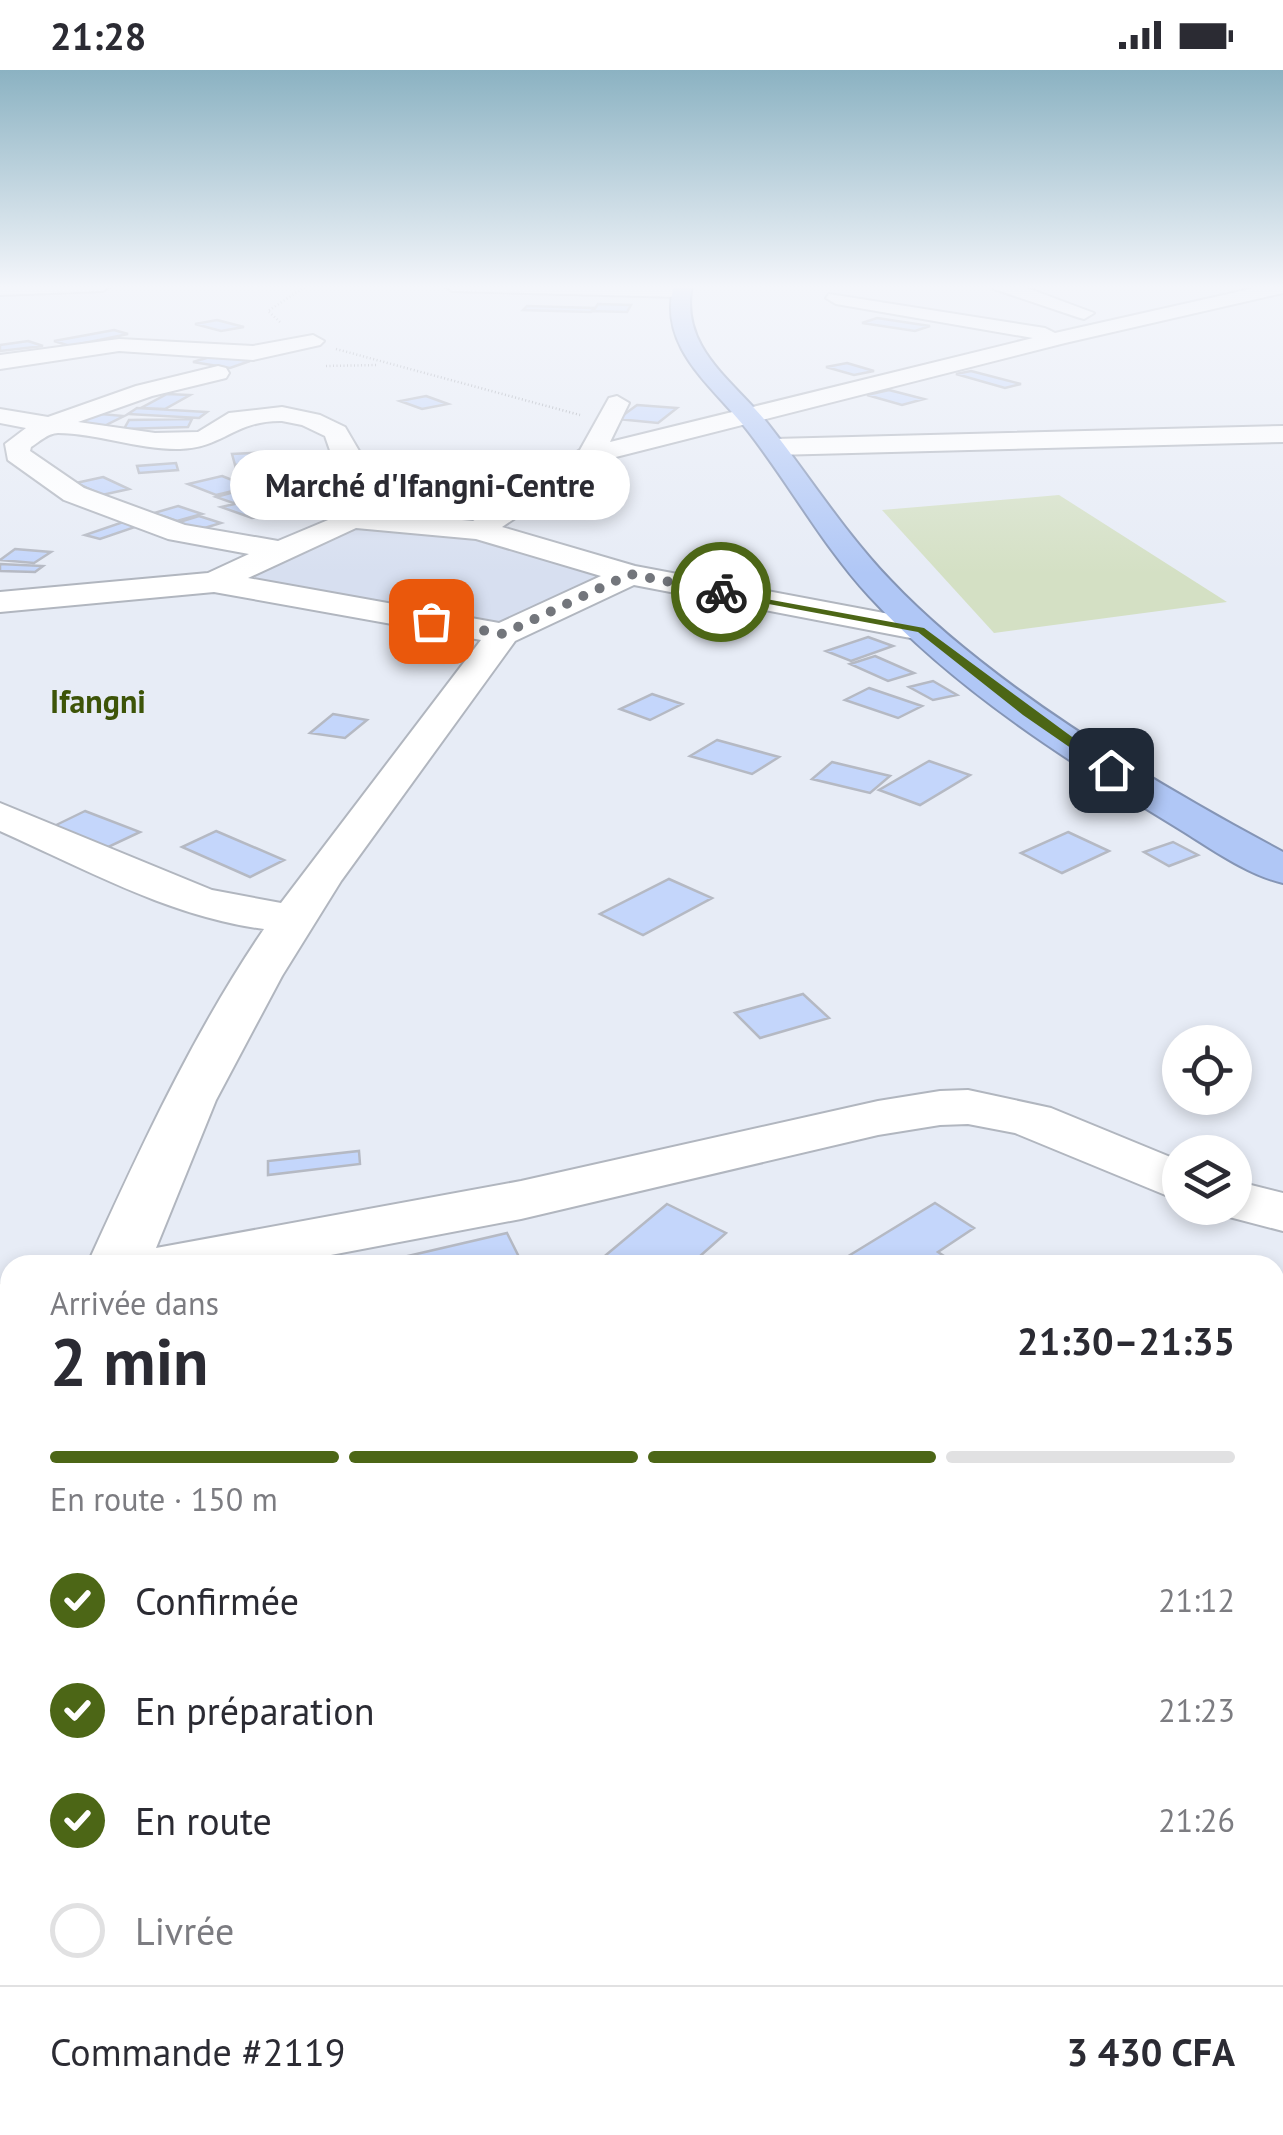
<!DOCTYPE html>
<html lang="fr">
<head>
<meta charset="utf-8">
<style>
	body { margin:0; font-family:"PT Sans",sans-serif; background:#f7f7f7; color:#2b2b33; height:100vh; display:flex; flex-direction:column; font-size:38px; white-space:nowrap }
	* { box-sizing:border-box; margin:0 }
	p { font-size:32px; color:#7c7c81 }
	.icon { flex:none; width:55px; height:55px; fill:none; stroke:currentColor; stroke-width:2; stroke-linecap:round; stroke-linejoin:round }
	.map { position:relative; flex:1; overflow:hidden }
	.panel { position:absolute; left:0px; top:1185px; width:1285px; height:880px; display:flex; flex-direction:column; background:#fff; border-radius:30px 30px 0 0; box-shadow:0 5px 15px #0003 }
	.panel>* { flex:none }
	.controls { position:absolute; left:1162px; top:955px; display:grid; gap:20px }
	.controls a { display:grid; place-items:center; width:90px; height:90px; border-radius:50%; background:#fff; box-shadow:0 5px 15px #0003; font-size:50px }
	.pin { position:absolute; display:grid; place-items:center; width:85px; height:85px; color:#fff; margin:-42px; border-radius:20px; box-shadow:0 5px 15px #0006 }
	.courier { position:absolute; display:grid; place-items:center; width:100px; height:100px; margin:-50px; border:8px solid #4c6616; border-radius:50%; background:#fff; color:#222; box-shadow:0 2px 12px #0007 }
	.bubble { position:absolute; height:70px; border-radius:35px; background:#fff; box-shadow:0 5px 15px #0003; font-size:32px; font-weight:700; line-height:70px; text-align:center }
	.head em { font-style:normal; font-weight:700 }
	.head div { display:flex; flex-direction:column-reverse }
	.head { display:flex; align-items:center; justify-content:space-between; height:170px; padding:0 50px }
	h1 { font-size:65px; font-weight:700; line-height:75px }
	.bar { display:grid; grid-template-columns:repeat(4,1fr); gap:15px 10px; align-content:center; height:120px; padding:0 50px }
	.bar i { height:12px; border-radius:8px; background:#e1e1e2 }
	.bar .selected { background:#4c6616 }
	.bar p { grid-column:span 4 }
	.line { display:flex; align-items:center; gap:25px; padding:0 50px; border-top:2px solid #e1e1e2 }
	.line div { flex:1 }
	ol { padding:0 50px; list-style:none }
	li { display:flex; align-items:center; gap:30px; height:110px }
	li p { margin-inline-start:auto }
	li .icon { padding:10px; border-radius:50%; background:#4c6616; color:#fff; stroke-width:4 }
	li:last-child { color:#7c7c81 }
	li i { width:55px; height:55px; border:5px solid #e1e1e2; border-radius:50% }
	.status { display:flex; justify-content:space-between; align-items:center; height:70px; padding:0 50px; background:#fff; direction:ltr }
	.status svg { height:28px; fill:currentColor }
	.map>svg:first-child { display:block }
	.built { fill:#d7dff0 }
	.green { fill:#d4e0c4 }
	.building { fill:#c4d6fb; stroke:#b5b9c3; stroke-width:2.5 }
	.lines { fill:none; stroke-linecap:round; stroke-linejoin:round }
	.minor-casing { stroke:#b1b6bf; stroke-width:4 }
	.highway-casing { stroke:#8595b5; stroke-width:4 }
	.path { stroke:#9fa3ab; stroke-width:2.5; stroke-dasharray:1 2.5; stroke-linecap:butt }
	.minor { fill:#fff; fill-rule:evenodd }
	.highway { fill:#b0c7f6; fill-rule:evenodd }
	.route { fill:#4c6616 }
	.done { stroke:#73767c; stroke-width:10; stroke-dasharray:0 18 }
	.labels { text-anchor:middle; stroke-width:8; stroke-linejoin:round; paint-order:stroke }
	.far-district-label { font-size:32px; font-weight:bold; fill:#3d5408; stroke:#e7ecf6 }
</style>
</head>
<body>
<div class="status"><b>21:28</b><svg viewBox="0 0 49 12"><path d="M0 12V9h3v3zM5 12V6h3v6zM10 12V3h3v9zM15 12V0h3v12zM26 1h20v11H26zM47 4h2v5h-2z"/></svg></div>
<div class="map">
<svg width="1283" height="2065" viewBox="0 0 1283 2065">
	<rect width="100%" height="100%" fill="#e7ecf6"/>
	<path class="built" d="M354 453 476 463 619 504 500 560 228 510Z"/>
	<path class="green" d="M1059 425 1227 532 994 563 882 440Z"/>
	<path class="building" d="M598 234 631 235 627 242 593 241Z
		M527 236 594 238 591 242 523 240Z
		M877 248 930 256 915 261 862 253Z
		M217 250 244 257 221 261 195 254Z
		M114 260 128 264 70 276 54 271Z
		M28 271 43 276 0 281V275Z
		M213 286 250 291 230 298 193 292Z
		M847 293 874 301 854 305 826 297Z
		M971 301 1021 314 1005 318 956 304Z
		M889 320 924 329 902 335 867 325Z
		M167 324 190 325 165 339 141 338Z
		M426 326 448 334 422 339 400 331Z
		M637 335 677 338 658 353 618 349Z
		M137 338 207 342 199 348 128 344Z
		M89 343 124 346 104 356 69 354Z
		M192 349 188 357 124 359 129 350Z
		M269 382 273 392 235 395 232 384Z
		M328 384 331 396 305 400 302 385Z
		M397 385 441 391 423 400 379 395Z
		M296 392 301 404 239 409 235 395Z
		M176 393 178 400 139 403 137 396Z
		M222 406 250 417 216 425 188 414Z
		M282 406 321 422 298 427 257 410Z
		M103 407 129 419 102 425 76 413Z
		M252 417 269 423 233 433 216 427Z
		M257 429 283 441 252 448 221 437Z
		M178 436 202 444 177 451 154 443Z
		M199 446 221 453 198 460 176 453Z
		M126 451 141 455 100 469 85 465Z
		M15 479 51 482 34 493 0 490Z
		M0 494 43 496 35 502 0 501Z
		M868 567 893 576 851 591 826 581Z
		M875 586 914 603 888 611 850 594Z
		M933 611 957 625 933 630 909 617Z
		M869 618 922 636 898 648 845 630Z
		M652 624 682 634 650 650 620 639Z
		M333 644 367 650 345 668 310 663Z
		M717 670 779 687 752 704 690 686Z
		M929 691 970 705 920 735 879 720Z
		M832 692 890 706 870 723 812 709Z
		M85 741 140 762 102 780 48 759Z
		M216 761 284 790 250 807 182 777Z
		M1068 762 1109 781 1062 803 1021 783Z
		M1173 772 1198 785 1169 796 1144 782Z
		M669 809 712 828 643 865 600 844Z
		M803 924 829 948 760 968 735 943Z
		M359 1081 360 1094 268 1105V1091Z
		M935 1133 974 1158 938 1182 950 1190 945 1195H864L850 1185Z
		M667 1134 726 1163 690 1195H594Z
		M507 1163 523 1195 382 1192Z
		M1275 1236 1283 1244V1287L1275 1290Z
		M1275 1726 1283 1737V1807L1275 1811Z
		M211 2055H258L228 2065H212Z
		M325 2055H408L409 2063 326 2065Z"/>
	<g class="lines">
		<defs>
			<path id="minor" d="M0 215H112L103 221 0 225Z
				M443 215H681L690 221 681 227 452 221Z
				M992 215H1019L1094 243 1084 249 1077 247 994 219Z
				M1268 215H1283V223L1065 273 600 391 502 457 635 496 921 550 933 553 938 560 933 567 921 570 634 515 515 571 341 811 282 906 216 1030 156 1178 521 1111 878 1031 940 1021 968 1020 1051 1038 1180 1091V1131L1015 1063 968 1054 940 1055 878 1065 521 1149 278 1195H87C140 1079 192 965 264 859 171 847 85 799 0 761V733L212 820 281 833 481 570 214 522 0 542V522L208 503 249 484 168 469 64 430 8 390 5 374 26 358 0 353V339L48 347 136 316 218 296 226 298 229 303 226 308 152 326 78 352 155 363 198 362 229 343 282 337 320 345 345 357 362 386 532 412 580 380 609 328 617 326 629 333 610 372 1033 268 836 234 826 228 829 224 1045 258 1055 263ZM282 351 302 355 325 366 333 389 347 399 512 425 473 451 352 440 278 471 185 455 84 418 30 381 31 377C39 372 48 363 58 363 96 363 139 380 180 379 223 378 235 350 282 351ZM356 458 476 469 601 506 499 553 248 508Z
				M313 265 324 271 320 275 253 290 119 281 0 299V285L119 269 253 276Z
				M1283 356V372L774 385 761 377 774 369Z
				M1235 1111 1283 1123V1161L1214 1143 1210 1138H1235Z
				M10 1212V1256L0 1259V1215Z
				M1283 1821V1912L1275 1915V1824Z
				M15 2055H115L114 2065H14Z
				M773 2055H900L896 2065H769Z
				M907 2055H1010L1014 2065H911Z"/>
			<path id="highway" d="M674 215H692C679 278 733 310 768 354 809 406 844 462 890 510 990 616 1154 713 1283 782V813C1245 804 1209 777 1176 757 1069 692 954 619 869 526 823 476 790 415 748 361 713 316 657 278 674 215Z"/>
		</defs>
		<use href="#minor" class="minor-casing"/>
		<use href="#highway" class="highway-casing"/>
		<path class="path" d="M280 252 268 241 308 215
			M336 279 580 345
			M326 296 378 295"/>
		<use href="#minor" class="minor"/>
		<use href="#highway" class="highway"/>
	</g>
	<linearGradient id="sky" x2="0" y2="1"><stop stop-color="#8bb2c2"/><stop offset="0.43" stop-color="#f4f6fb"/><stop offset="1" stop-color="#f4f6fb" stop-opacity="0"/></linearGradient>
	<rect width="1283" height="504" fill="url(#sky)"/>
	<path class="route" d="M717 520 924 558 1117 700 1107 703 1023 645 918 562 721 525Z"/>
	<g class="lines">
		<path class="done" d="M431 551 503 564 630 504 721 522"/>
	</g>
	<g class="labels">
		<g class="far-district-label">
			<text x="98" y="643">Ifangni</text>
		</g>
	</g>
</svg>
<div class="controls">
<a><svg class="icon" aria-label="locate" viewBox="0 0 24 24"><circle cx="12" cy="12" r="6"/><path d="M12 2v4M12 18v4M2 12h4M18 12h4"/></svg></a>
<a><svg class="icon" aria-label="layers" viewBox="0 0 24 24"><path d="M12 4l9 5-9 5-9-5zM3 14l9 5 9-5"/></svg></a>
</div>
<div class="pin" style="left:431px;top:551px;background:#ea580c"><svg class="icon" aria-label="bag" viewBox="0 0 24 24"><path d="M5 8h14l-1 12H6zM9 8a3 3 0 0 1 6 0"/></svg></div>
<div class="pin" style="left:1111px;top:700px;background:#1f2937"><svg class="icon" aria-label="home" viewBox="0 0 24 24"><path d="M3 11l9-7 9 7M6 9v11h12V9"/></svg></div>
<div class="courier" style="left:721px;top:522px"><svg class="icon" aria-label="bike" viewBox="0 0 24 24"><circle cx="6" cy="16" r="4"/><circle cx="18" cy="16" r="4"/><path d="M6 16l4-8h5l3 8M10 8l3 8H6M13 5h3"/></svg></div>
<div class="bubble" style="left:230px;top:380px;width:400px">Marché d'Ifangni-Centre</div>
<section class="panel">
<div class="head"><div><h1>2 min</h1><p>Arrivée dans</p></div><em>21:30–21:35</em></div>
<div class="bar"><i class="selected"></i><i class="selected"></i><i class="selected"></i><i></i><p>En route · 150 m</p></div>
<ol>
<li><svg class="icon" aria-label="check" viewBox="0 0 24 24"><path d="M5 12l5 5 9-10"/></svg>Confirmée<p>21:12</p></li>
<li><svg class="icon" aria-label="check" viewBox="0 0 24 24"><path d="M5 12l5 5 9-10"/></svg>En préparation<p>21:23</p></li>
<li><svg class="icon" aria-label="check" viewBox="0 0 24 24"><path d="M5 12l5 5 9-10"/></svg>En route<p>21:26</p></li>
<li><i></i>Livrée</li>
</ol>
<div class="line" style="height:130px"><div>Commande #2119</div><b>3 430 CFA</b></div>
</section>
</div>
</body>
</html>
